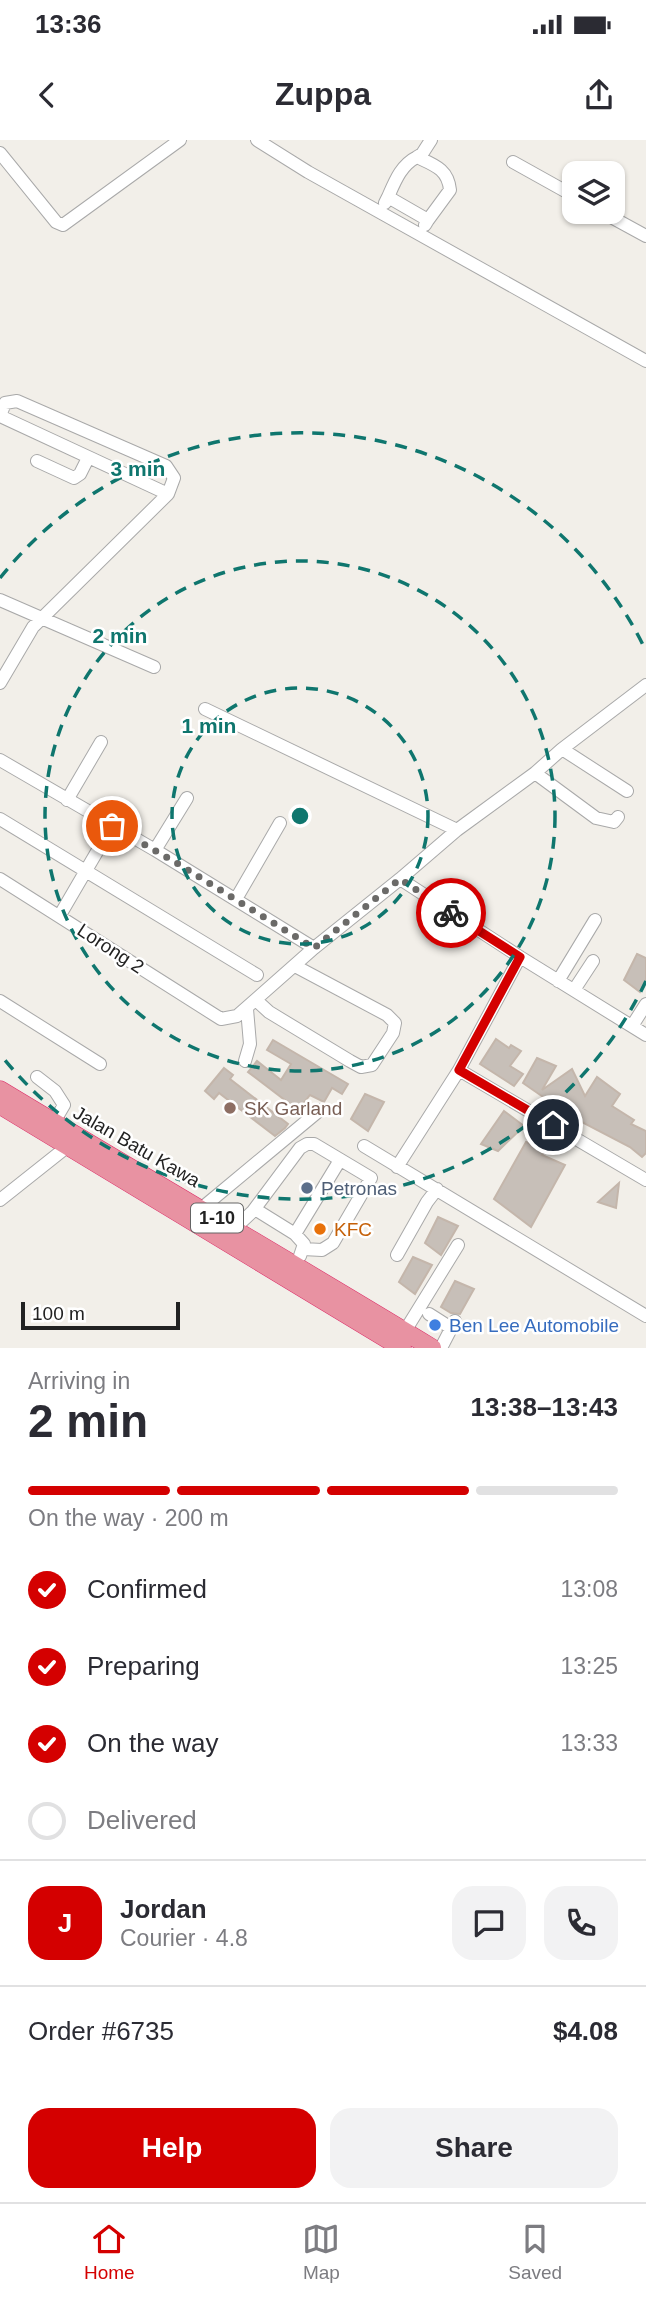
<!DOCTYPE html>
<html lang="en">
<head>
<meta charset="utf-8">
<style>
	body { margin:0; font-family:Arial,sans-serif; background:#f2f2f3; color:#2b2b33; height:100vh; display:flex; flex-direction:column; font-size:26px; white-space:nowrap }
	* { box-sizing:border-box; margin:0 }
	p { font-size:23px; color:#7c7c81 }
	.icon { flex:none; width:38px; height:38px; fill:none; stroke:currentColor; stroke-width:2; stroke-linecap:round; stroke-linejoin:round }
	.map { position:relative; height:1208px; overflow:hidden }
	.sheet { display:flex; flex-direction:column; background:#fff; flex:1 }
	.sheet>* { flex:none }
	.buttons { position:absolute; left:562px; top:21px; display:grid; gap:14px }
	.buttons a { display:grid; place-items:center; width:63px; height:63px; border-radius:14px; background:#fff; box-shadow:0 2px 5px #0004; font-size:35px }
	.scale { position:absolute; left:21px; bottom:18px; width:159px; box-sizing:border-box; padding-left:7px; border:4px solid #222; border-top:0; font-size:19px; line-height:24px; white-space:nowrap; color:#222; -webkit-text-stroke:5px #fff; paint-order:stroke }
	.pin { position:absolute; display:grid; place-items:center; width:60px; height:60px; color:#fff; margin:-30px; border:4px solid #fff; border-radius:50%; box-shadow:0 2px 7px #0007 }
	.courier { position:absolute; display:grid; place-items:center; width:70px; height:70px; margin:-35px; border:5px solid #d40000; border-radius:50%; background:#fff; color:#222; box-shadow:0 2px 9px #0007 }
	.headline em { font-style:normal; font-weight:600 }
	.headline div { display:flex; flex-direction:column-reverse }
	.headline { display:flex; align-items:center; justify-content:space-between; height:119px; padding:0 28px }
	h1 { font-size:46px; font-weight:600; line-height:52px }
	.bar { display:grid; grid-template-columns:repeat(4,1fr); gap:10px 7px; align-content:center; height:84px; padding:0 28px }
	.bar i { height:9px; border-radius:5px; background:#e1e1e2 }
	.bar .selected { background:#d40000 }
	.bar p { grid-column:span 4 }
	.line { display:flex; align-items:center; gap:18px; padding:0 28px; border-top:2px solid #e1e1e2 }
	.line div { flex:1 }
	.round { display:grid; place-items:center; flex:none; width:74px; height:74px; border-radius:21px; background:#f2f2f3 }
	ol { padding:0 28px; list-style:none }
	li { display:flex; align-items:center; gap:21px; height:77px }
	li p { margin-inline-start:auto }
	li .icon { padding:7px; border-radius:50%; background:#d40000; color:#fff; stroke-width:4 }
	li:last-child { color:#7c7c81 }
	li i { width:38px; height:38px; border:4px solid #e1e1e2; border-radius:50% }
	.button { display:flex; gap:14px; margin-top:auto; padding:14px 28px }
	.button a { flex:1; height:80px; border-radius:21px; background:#d40000; color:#fff; font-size:28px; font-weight:600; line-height:80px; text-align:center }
	.button a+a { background:#f2f2f3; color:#2b2b33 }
	.status { display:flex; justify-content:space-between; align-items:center; height:49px; padding:0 35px; background:#fff; direction:ltr }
	.status svg { height:19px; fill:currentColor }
	header { display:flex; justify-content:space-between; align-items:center; height:91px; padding:0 28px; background:#fff; font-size:32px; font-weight:600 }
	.menu { display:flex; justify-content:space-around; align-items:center; height:98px; border-top:2px solid #e1e1e2; background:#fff; font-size:19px; color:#7c7c81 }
	.menu a { display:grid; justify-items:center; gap:4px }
	.menu .selected { color:#d40000 }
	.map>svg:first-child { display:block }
	.building { fill:#c7bfb8; stroke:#c4b6ab; stroke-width:2 }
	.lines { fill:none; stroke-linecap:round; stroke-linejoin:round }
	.minor-casing { stroke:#a9a9a9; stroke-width:14 }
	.highway-casing { stroke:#dc2a67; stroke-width:19 }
	.minor { stroke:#fff; stroke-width:12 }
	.highway { stroke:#e892a2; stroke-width:18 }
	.done { stroke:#6b6a68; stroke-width:7; stroke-dasharray:0 12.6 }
	.route { stroke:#d40000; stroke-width:9 }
	.ring { fill:none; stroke:#0f766e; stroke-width:3.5; stroke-dasharray:12 9 }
	.education-dot { fill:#8d6e63; stroke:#fff; stroke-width:2.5 }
	.service-dot { fill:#5c6f8a; stroke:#fff; stroke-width:2.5 }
	.food-dot { fill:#e8710a; stroke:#fff; stroke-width:2.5 }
	.shop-dot { fill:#3f7fe0; stroke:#fff; stroke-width:2.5 }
	.labels { text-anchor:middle; stroke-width:5; stroke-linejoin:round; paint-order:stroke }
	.shield { fill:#fff; stroke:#646464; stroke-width:2 }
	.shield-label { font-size:18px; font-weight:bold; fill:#222 }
	.street-label { font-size:19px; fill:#222; stroke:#fff }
	.education-label { font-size:19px; fill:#785e54; stroke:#fff; text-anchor:start }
	.service-label { font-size:19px; fill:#4e5e75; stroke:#fff; text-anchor:start }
	.food-label { font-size:19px; fill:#c56008; stroke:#fff; text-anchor:start }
	.shop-label { font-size:19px; fill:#366cbe; stroke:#fff; text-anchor:start }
	.centre { fill:#0f766e; stroke:#fff; stroke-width:3.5 }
	.ring-label { font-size:21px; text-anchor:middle; font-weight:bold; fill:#0f766e; stroke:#fff; stroke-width:5; stroke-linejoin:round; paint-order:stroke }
</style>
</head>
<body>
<div class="status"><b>13:36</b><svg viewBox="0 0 49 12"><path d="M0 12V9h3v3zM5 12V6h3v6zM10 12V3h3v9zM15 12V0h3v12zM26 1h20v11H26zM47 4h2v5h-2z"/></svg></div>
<header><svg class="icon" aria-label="back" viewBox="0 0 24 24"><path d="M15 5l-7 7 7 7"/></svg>Zuppa<svg class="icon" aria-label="share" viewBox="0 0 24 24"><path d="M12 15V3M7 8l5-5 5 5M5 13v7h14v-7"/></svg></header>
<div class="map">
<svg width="646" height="1208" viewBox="0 0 646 1208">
	<rect width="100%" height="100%" fill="#f2efe9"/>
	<path class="building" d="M637 814 646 818V842L640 852 624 840Z
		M496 899 509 908 511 905 521 911 510 926 523 934 514 946 480 924Z
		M273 900 348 944 342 954 332 948 324 962 310 955 298 970 248 932 257 921 281 940 291 924 267 910Z
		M537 918 556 926 542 950 572 929 585 956 597 937 620 954 612 966 634 980 631 984 646 991V1013L642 1017 630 1007 572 977 523 943Z
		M224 928 233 935 230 939 288 984 285 988 275 996 219 953 214 959 205 951Z
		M365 954 384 962 368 991 351 979Z
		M504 971 524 986 498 1011 481 1004Z
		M526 1002 546 1010 542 1015 565 1025 531 1087 494 1059Z
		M619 1043 616 1068 598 1062Z
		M438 1077 458 1086 441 1115 425 1103Z
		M413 1117 432 1125 415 1154 399 1142Z
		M455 1141 474 1149 460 1174 451 1173 441 1167Z"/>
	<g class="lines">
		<defs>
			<path id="minor" d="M257 0 308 32 646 221
				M0 13 56 82 63 85 180 0
				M417 17 422 14 431 0
				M513 22 574 56
				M388 57C395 41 401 25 417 17 434 25 448 29 450 50L428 80
				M385 63 388 57 428 80 425 85
				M602 72 646 96
				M37 321 74 338 80 334 88 318
				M0 460 154 527
				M0 543 33 487 168 354 0 276 5 263 17 261 166 326 174 338 168 354
				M205 569 457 690
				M562 609 627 651
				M0 620 155 710 314 808
				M535 633 596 678 614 682 618 677
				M67 660 101 602
				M0 679 257 835
				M155 710 187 658
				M0 739 221 879 237 876 314 808 400 739 457 690 535 633 562 609 646 545
				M400 739 520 817 646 895
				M236 759 280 683
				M60 775 112 686
				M558 841 595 780
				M574 850 593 821
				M0 861 100 924
				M257 861 269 872 350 921 361 927 372 925 393 893 395 883 387 875 295 826
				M632 886 646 864
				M245 921 250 904 247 869
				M459 930 646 1040
				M37 937 55 951 64 965 54 982
				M364 1006 646 1176
				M397 1027 459 930 520 817
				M0 1060 68 1006
				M202 1068 320 970
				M253 1071 300 1008 307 1004H314L371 1038 333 1103 322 1110 303 1109
				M234 1089 253 1071H258L295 1094 304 1104 300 1116
				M295 1094 340 1020
				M397 1115 427 1062 437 1049
				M429 1174 451 1188
				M405 1191 458 1105
				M441 1208 455 1181"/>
			<path id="highway" d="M0 950C144 1037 289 1121 432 1208
				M0 965 402 1208"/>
		</defs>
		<use href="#minor" class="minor-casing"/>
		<use href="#highway" class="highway-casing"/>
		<use href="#minor" class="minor"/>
		<use href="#highway" class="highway"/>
	</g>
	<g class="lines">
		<path class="done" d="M112 686 175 722 314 808 400 739 451 773"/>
		<path class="route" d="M451 773 520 817 459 930 553 985"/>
	</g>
	<g class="ring">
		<circle cx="300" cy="676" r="128"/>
		<circle cx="300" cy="676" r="255"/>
		<path d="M646 841A383 383 0 0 1 0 914M0 438A383 383 0 0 1 646 511"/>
	</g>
	<circle class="education-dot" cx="230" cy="968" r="7"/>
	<circle class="service-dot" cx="307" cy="1048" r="7"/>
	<circle class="food-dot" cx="320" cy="1089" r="7"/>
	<circle class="shop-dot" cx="435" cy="1185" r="7"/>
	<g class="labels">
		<rect class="shield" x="191" y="1063.5" width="52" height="29" rx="5"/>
		<g class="shield-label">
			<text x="217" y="1084">1-10</text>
		</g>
		<g class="street-label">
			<text transform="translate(111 808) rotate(33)" y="7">Lorong 2</text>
			<text transform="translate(137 1006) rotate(30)" y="7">Jalan Batu Kawa</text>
		</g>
		<g class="education-label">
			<text x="244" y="975">SK Garland</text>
		</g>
		<g class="service-label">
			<text x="321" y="1055">Petronas</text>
		</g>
		<g class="food-label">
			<text x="334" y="1096">KFC</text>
		</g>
		<g class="shop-label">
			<text x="449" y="1192">Ben Lee Automobile</text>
		</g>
	</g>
	<circle cx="300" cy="676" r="10" class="centre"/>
	<g class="ring-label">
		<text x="138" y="336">3 min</text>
		<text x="120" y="503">2 min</text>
		<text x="209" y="593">1 min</text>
	</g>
</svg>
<div class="buttons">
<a><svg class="icon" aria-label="layers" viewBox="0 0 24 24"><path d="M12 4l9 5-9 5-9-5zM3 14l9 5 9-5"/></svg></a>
</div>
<div class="scale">100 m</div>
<div class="pin" style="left:112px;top:686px;background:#ea580c"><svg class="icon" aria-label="bag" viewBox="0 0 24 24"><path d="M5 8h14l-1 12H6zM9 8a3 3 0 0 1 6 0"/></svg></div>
<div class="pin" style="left:553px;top:985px;background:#1f2937"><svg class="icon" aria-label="home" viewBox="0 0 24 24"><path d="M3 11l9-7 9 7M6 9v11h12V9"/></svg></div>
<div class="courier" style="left:451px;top:773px"><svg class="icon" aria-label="bike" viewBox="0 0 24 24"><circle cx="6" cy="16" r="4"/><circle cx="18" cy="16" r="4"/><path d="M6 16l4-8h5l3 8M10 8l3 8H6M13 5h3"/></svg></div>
</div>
<section class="sheet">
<div class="headline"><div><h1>2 min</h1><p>Arriving in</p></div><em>13:38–13:43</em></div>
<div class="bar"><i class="selected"></i><i class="selected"></i><i class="selected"></i><i></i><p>On the way · 200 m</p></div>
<ol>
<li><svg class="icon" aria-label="check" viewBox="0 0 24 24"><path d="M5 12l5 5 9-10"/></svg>Confirmed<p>13:08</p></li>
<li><svg class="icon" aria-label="check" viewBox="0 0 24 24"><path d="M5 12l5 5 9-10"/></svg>Preparing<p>13:25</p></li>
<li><svg class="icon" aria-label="check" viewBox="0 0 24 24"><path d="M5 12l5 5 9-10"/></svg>On the way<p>13:33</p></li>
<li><i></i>Delivered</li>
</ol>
<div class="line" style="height:126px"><b class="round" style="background:#d40000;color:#fff">J</b><div><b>Jordan</b><p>Courier · 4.8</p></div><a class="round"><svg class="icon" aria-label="chat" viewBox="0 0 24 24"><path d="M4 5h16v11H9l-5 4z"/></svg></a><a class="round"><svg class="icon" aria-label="phone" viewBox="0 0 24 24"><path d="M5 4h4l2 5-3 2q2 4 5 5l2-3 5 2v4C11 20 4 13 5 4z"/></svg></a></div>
<div class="line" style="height:91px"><div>Order #6735</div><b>$4.08</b></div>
<div class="button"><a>Help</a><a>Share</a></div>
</section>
<nav class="menu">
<a class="selected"><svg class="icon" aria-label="home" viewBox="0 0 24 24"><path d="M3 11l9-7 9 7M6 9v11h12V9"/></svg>Home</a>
<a><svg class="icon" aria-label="map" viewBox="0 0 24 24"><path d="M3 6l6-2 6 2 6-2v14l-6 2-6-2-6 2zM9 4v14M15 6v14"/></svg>Map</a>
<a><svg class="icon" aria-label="saved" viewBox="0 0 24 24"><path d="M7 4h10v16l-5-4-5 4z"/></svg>Saved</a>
</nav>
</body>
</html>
